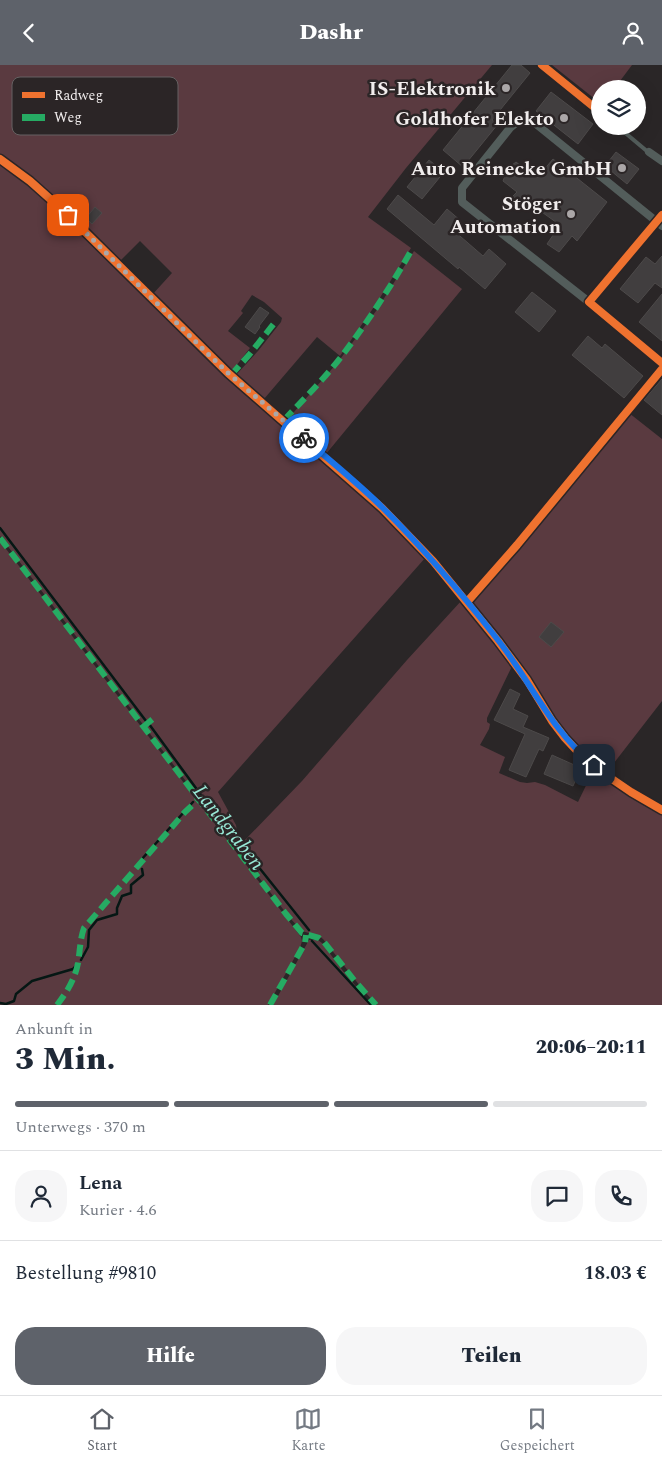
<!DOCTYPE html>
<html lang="de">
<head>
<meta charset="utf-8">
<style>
	body { margin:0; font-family:Spectral,serif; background:#f6f6f7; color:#1f2937; height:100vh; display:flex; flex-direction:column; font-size:19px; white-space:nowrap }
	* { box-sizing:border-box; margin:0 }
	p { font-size:16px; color:#747a83 }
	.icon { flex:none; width:28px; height:28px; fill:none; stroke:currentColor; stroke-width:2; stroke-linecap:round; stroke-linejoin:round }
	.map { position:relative; height:940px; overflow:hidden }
	.side { display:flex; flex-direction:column; background:#fff; flex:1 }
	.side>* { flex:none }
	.fabs { position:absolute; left:591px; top:15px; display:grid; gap:10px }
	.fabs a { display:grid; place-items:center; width:55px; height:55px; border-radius:50%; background:#fff; box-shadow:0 5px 20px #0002; font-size:25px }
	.pin { position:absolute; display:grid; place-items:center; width:42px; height:42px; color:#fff; margin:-21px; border-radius:10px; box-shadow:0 2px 8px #0006 }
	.courier { position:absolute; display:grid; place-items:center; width:50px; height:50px; margin:-25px; border:4px solid #1a73e8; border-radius:50%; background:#fff; color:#222; box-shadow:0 1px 6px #0007 }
	.summary em { font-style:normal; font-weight:800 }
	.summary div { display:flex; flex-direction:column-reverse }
	.summary { display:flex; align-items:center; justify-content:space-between; height:85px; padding:0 15px }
	h1 { font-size:32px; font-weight:800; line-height:38px }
	.bar { display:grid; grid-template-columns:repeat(4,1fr); gap:8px 5px; align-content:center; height:60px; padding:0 15px }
	.bar i { height:6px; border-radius:4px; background:#e0e1e3 }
	.bar .current { background:#5e626a }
	.bar p { grid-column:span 4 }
	.line { display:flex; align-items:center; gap:12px; padding:0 15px; border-top:1px solid #e0e1e3 }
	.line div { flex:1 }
	.round { display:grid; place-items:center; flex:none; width:52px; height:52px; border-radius:20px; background:#f6f6f7 }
	.cta { display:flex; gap:10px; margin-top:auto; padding:10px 15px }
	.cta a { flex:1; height:58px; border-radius:20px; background:#5e626a; color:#fff; font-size:20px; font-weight:800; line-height:58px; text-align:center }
	.cta a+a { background:#f6f6f7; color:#1f2937 }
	header { display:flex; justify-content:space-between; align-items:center; height:65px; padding:0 15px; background:#5e626a; color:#fff; font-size:22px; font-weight:800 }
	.tab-bar { display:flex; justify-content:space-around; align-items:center; height:70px; border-top:1px solid #e0e1e3; background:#fff; font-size:14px; color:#747a83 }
	.tab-bar a { display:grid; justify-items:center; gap:2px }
	.tab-bar .current { color:#5e626a }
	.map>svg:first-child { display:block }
	.green { fill:#5a3a40 }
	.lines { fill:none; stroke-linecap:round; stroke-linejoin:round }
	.stream { stroke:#051714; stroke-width:2.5 }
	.building { fill:#413e3f; stroke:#4d4a4a }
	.lane { stroke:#535d5b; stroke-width:4 }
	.street { stroke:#535d5b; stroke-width:8 }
	.quiet { stroke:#26ab63; stroke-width:6; stroke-dasharray:12 6; stroke-linecap:butt }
	.cycleway-casing { stroke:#2b2526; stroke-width:11 }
	.cycleway { stroke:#ef722f; stroke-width:8 }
	.done { stroke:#aba7a8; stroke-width:5; stroke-dasharray:0 9 }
	.route { stroke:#1a73e8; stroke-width:6 }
	.poi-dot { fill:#aba7a8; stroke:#2b2526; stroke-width:2 }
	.labels { text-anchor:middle; stroke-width:5; stroke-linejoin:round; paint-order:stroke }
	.poi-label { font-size:20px; font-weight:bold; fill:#f1eded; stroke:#2b2526; text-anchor:end }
	.water-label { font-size:21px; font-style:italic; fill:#98e8d6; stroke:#2b2526 }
	.key { fill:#2b2526; stroke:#666162; stroke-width:1 }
	.key-label { font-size:14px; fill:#f1eded }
</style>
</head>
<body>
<header><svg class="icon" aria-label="back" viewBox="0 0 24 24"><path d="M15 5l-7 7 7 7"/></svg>Dashr<svg class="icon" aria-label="person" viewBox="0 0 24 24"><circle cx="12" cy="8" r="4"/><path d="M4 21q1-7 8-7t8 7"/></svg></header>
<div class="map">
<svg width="662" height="940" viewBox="0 0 662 940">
	<rect width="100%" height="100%" fill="#2a2627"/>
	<path class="green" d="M0 0H492L406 103 368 152 411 183 376 239 340 291 317 272 264 334 236 310 258 286 281 257 282 253 264 237 252 230 241 246 243 248 228 266 250 283 232 306 152 230 172 208 140 176 119 197 41 120 0 90Z
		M552 0H632L614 24H600V38Z
		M0 97 40 128 196 282 370 435 426 492 218 727 236 760 237 766 243 777 302 716 407 595 462 535 513 599 487 653V657L490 659 489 664 480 680 505 692 499 708 520 717 527 718 535 717 545 720 578 737 594 704C616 722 636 739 662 749V940H377L364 926 323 874 319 871 302 866 289 852 0 471Z
		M414 186 462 224 326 389 287 355 338 297 376 246Z
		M629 348 662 374V636L607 707 589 692 556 656 519 596 473 541 476 531Z
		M0 476 301 872 302 876 300 883 268 940H0Z
		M309 875H318L322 878 343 906 372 940H273Z"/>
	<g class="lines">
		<path class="stream" d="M0 463 146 656
			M149 659 201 730 309 865
			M142 797 141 795 193 737
			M312 876 371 940
			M81 895 88 882 89 865 97 855 117 849V843L122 831 131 828V820L143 810 142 804
			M0 938 6 939 14 936 16 929 32 916 73 904 76 901"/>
	</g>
	<path class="building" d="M512 0H521L530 8 492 55 498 59 463 102 443 85Z
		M551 27 593 59 578 79 536 46Z
		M616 87 639 104 627 119 605 101Z
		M553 94 607 137 577 176 572 171 559 187 547 179 560 160 525 135 522 138 513 131 517 127 503 116 508 103 516 97 537 113Z
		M429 95 444 107 422 134 407 122Z
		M398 130 434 160 447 144 461 156 453 165 483 191 489 184 506 199 485 224 459 202 458 204 387 144Z
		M95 142 102 148 92 159 86 153Z
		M662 191V223L655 218 638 238 620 224 646 192 655 199Z
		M532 227 556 246 539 267 515 247Z
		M662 229V276L639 257Z
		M260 242 269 248 259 261 260 262 255 269 245 262Z
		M588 271 602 283 605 279 643 311 624 333 572 290Z
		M662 314V350L644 335Z
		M551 557 564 567 551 582 539 572Z
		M510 624 520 629 513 644 528 651 523 662 549 673 543 686 539 684 526 712 509 705 525 669 494 655Z
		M552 690 581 703 573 721 544 709Z"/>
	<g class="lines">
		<path class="lane" d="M542 0 600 47
			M617 61 648 87"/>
		<path class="street" d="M649 87 662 96
			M0 94 30 116 68 150 228 308 382 443 433 496 498 576 527 615 552 656 565 673 579 688 609 712 631 727 662 745
			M662 161 531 55H520L510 63 462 123V137L589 237 662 298
			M589 237 662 150"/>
		<path class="quiet" d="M231 310 249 290 276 256
			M284 355C303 335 323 315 341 292 367 258 390 223 411 186
			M0 473 286 849 302 868 319 873 324 877 354 915 376 940
			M143 662 154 653
			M57 940C67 927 75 914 78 898 80 886 80 874 84 863L185 747 198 735
			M270 940 305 878 306 870"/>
		<defs>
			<path id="cycleway" d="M542 0 600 47
				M0 94 30 116 68 150 228 308 382 443 433 496 498 576 527 615 552 656 565 673 579 688 609 712 631 727 662 745
				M662 150 589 237 662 298
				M467 537 517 480 662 304"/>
		</defs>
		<use href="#cycleway" class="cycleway-casing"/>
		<use href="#cycleway" class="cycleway"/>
	</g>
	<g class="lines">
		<path class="done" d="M68 150 202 283 228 308 304 373"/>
		<path class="route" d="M304 373C330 396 358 418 383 443 424 484 462 529 498 575 531 617 551 666 594 700"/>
	</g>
	<g class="poi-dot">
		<circle cx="506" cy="23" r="5"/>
		<circle cx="564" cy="53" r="5"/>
		<circle cx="622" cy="103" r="5"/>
		<circle cx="571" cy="149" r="5"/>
	</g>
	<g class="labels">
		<g class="poi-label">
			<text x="496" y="30">IS-Elektronik</text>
			<text x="554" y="60">Goldhofer Elekto</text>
			<text x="612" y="110">Auto Reinecke GmbH</text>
			<text x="561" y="145">Stöger<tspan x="561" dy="23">Automation</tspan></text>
		</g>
		<g class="water-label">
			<text transform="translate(229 762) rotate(52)" y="7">Landgraben</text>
		</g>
	</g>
	<rect x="12" y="12" width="166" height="58" rx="8" class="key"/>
	<rect x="22" y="27" width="23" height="6" fill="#ef722f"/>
	<rect x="22" y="49" width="23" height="7" fill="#26ab63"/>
	<g class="key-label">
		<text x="54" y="35">Radweg</text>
		<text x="54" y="57">Weg</text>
	</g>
</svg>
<div class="fabs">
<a><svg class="icon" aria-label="layers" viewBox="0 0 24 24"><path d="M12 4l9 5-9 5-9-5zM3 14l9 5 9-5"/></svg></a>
</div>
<div class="pin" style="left:68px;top:150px;background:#ea580c"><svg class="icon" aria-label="bag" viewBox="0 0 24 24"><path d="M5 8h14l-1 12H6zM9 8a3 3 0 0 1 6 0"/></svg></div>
<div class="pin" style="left:594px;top:700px;background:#1f2937"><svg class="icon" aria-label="home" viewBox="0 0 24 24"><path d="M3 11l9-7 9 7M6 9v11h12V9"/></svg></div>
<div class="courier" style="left:304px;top:373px"><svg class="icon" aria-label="bike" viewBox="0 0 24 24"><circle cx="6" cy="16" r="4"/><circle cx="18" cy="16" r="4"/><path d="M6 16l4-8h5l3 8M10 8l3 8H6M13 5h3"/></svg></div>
</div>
<section class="side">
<div class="summary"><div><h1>3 Min.</h1><p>Ankunft in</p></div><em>20:06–20:11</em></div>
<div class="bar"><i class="current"></i><i class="current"></i><i class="current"></i><i></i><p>Unterwegs · 370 m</p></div>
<div class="line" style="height:90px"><a class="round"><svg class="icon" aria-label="person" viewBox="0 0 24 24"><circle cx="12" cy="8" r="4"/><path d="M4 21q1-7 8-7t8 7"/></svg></a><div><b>Lena</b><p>Kurier · 4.6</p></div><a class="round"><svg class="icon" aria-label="chat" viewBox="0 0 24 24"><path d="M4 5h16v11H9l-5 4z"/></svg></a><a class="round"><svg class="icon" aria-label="phone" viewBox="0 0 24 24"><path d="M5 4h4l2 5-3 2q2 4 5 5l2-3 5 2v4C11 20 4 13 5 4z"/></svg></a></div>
<div class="line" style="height:65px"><div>Bestellung #9810</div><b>18.03 €</b></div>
<div class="cta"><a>Hilfe</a><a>Teilen</a></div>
</section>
<nav class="tab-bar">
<a class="current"><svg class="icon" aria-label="home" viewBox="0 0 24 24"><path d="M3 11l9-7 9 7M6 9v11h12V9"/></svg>Start</a>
<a><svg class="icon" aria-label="map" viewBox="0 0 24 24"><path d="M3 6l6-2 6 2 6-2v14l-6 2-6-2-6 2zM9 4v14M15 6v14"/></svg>Karte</a>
<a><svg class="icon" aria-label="saved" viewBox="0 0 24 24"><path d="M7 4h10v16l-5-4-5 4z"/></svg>Gespeichert</a>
</nav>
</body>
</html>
